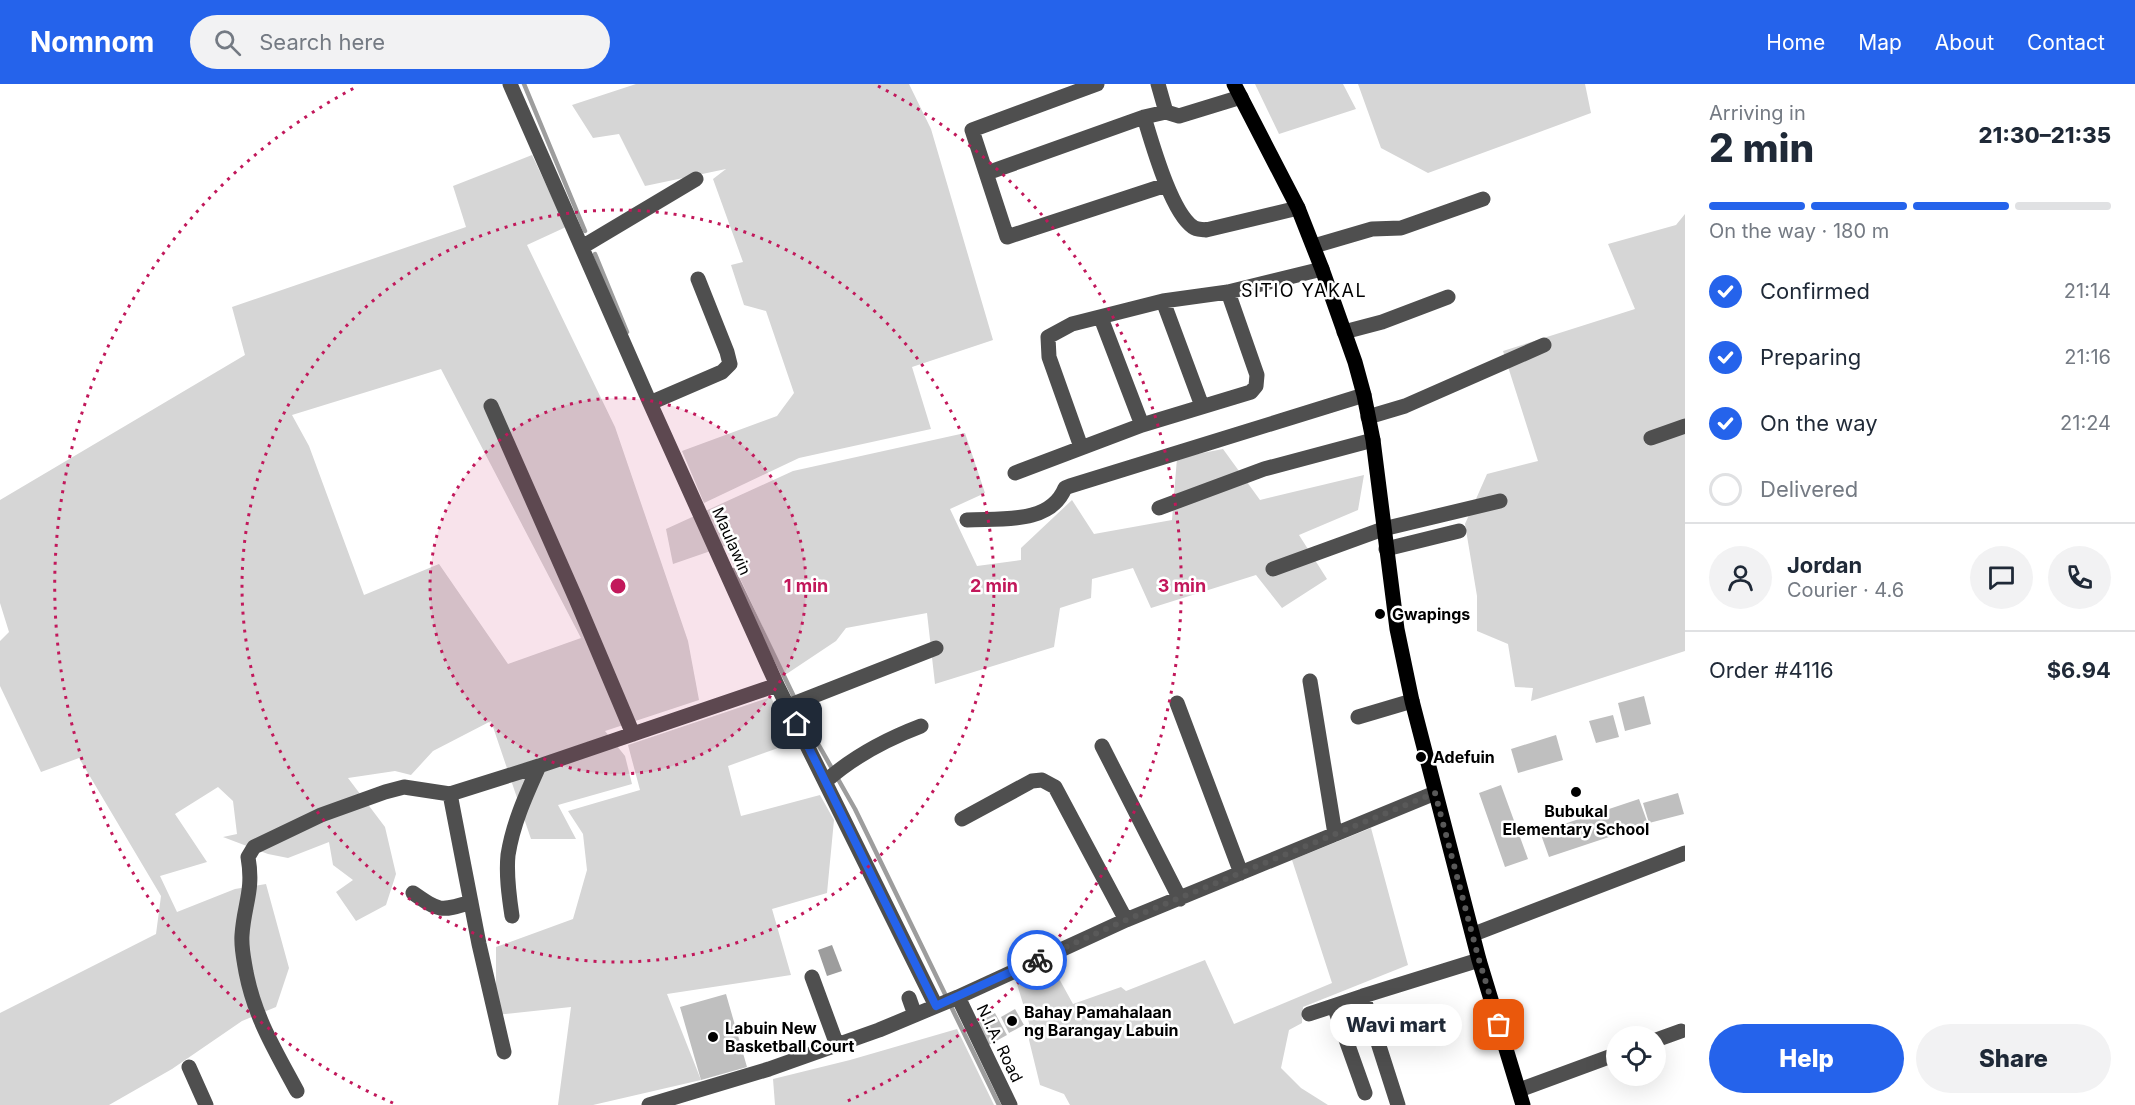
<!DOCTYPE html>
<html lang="en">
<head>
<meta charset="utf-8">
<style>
	body { margin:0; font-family:Inter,sans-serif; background:#f2f2f3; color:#1f2937; height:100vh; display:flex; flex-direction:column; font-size:22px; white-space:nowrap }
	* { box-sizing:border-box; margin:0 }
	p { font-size:20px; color:#747a83 }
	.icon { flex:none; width:33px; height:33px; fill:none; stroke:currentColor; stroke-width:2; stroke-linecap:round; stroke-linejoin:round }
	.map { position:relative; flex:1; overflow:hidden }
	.side { display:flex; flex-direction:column; background:#fff; width:450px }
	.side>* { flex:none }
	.controls { position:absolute; left:1606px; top:942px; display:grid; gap:12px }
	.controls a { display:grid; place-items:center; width:60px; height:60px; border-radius:50%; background:#fff; box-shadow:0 6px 24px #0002; font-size:30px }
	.pin { position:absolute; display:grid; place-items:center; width:51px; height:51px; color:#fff; margin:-26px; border-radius:12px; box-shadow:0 3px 9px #0006 }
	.courier { position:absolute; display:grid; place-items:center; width:60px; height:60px; margin:-30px; border:4px solid #2563eb; border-radius:50%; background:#fff; color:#222; box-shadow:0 2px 8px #0007 }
	.bubble { position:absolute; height:42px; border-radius:21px; background:#fff; box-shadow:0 6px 24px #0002; font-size:20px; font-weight:800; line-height:42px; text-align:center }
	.headline em { font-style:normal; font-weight:800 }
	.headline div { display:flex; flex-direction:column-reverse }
	.headline { display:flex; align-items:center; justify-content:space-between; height:102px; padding:0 24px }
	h1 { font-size:39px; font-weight:800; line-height:45px }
	.bar { display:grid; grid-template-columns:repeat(4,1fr); gap:9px 6px; align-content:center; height:72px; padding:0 24px }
	.bar i { height:8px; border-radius:4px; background:#e0e1e3 }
	.bar .current { background:#2563eb }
	.bar p { grid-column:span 4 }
	.line { display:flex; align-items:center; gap:15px; padding:0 24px; border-top:2px solid #e0e1e3 }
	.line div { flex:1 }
	.round { display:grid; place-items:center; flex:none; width:63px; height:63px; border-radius:32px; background:#f2f2f3 }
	ol { padding:0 24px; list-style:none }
	li { display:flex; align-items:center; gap:18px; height:66px }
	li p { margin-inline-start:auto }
	li .icon { padding:6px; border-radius:50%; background:#2563eb; color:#fff; stroke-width:4 }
	li:last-child { color:#747a83 }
	li i { width:33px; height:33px; border:3px solid #e0e1e3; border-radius:50% }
	.cta { display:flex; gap:12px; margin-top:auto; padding:12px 24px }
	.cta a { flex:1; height:69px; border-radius:36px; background:#2563eb; color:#fff; font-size:24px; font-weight:800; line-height:69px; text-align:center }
	.cta a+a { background:#f2f2f3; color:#1f2937 }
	header { display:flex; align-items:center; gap:36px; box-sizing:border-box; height:84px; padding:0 30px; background:#2563eb; color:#fff }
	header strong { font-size:28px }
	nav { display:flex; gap:33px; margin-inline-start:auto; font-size:21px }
	.search { width:420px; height:54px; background:#f2f2f3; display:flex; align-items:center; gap:15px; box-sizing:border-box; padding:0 21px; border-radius:33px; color:#747a83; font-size:22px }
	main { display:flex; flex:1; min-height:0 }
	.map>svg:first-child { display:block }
	.green { fill:#d6d6d6; fill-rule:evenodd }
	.water { fill:#9d9d9d }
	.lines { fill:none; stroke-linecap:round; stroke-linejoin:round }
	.stream { stroke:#9d9d9d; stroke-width:4.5 }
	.building { fill:#bfbfbf }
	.minor { stroke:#4f4f4f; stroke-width:15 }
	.major { stroke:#000; stroke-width:15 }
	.done { stroke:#595959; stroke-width:6; stroke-dasharray:0 10.8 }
	.route { stroke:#2563eb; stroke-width:8 }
	.ring { fill:none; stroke:#c2185b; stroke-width:3; stroke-dasharray:3 6 }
	.poi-dot { fill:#000; stroke:#fff; stroke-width:2 }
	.labels { text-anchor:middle; stroke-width:5; stroke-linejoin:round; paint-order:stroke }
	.street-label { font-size:16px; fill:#000; stroke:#fff }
	.poi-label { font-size:16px; font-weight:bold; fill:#000; stroke:#fff; text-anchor:start }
	.neighbourhood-label { font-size:18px; letter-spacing:1.5px; fill:#000; stroke:#fff }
	.centre { fill:#c2185b; stroke:#fff; stroke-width:3 }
	.ring-label { font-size:18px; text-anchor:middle; font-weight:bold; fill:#c2185b; stroke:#fff; stroke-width:5; stroke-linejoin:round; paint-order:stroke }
</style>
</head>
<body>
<header>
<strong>Nomnom</strong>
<div class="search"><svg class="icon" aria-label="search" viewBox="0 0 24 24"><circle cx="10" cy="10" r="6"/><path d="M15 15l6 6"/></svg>Search here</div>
<nav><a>Home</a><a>Map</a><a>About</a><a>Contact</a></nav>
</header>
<main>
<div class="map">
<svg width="1685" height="1021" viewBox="0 0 1685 1021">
	<rect width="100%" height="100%" fill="#fff"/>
	<path class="green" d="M636 0H909L931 45 993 256 912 283 931 345 799 374 704 419 682 367 777 332 794 309 766 227 744 221 731 181 743 178 713 95 726 85 645 102 619 50 593 54 572 21Z
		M1255 0H1343L1356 25 1279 50Z
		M1358 0H1585L1591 29 1428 89 1381 64Z
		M532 71 566 143 527 161 615 343 688 557 699 616 605 647 625 672 632 700 558 721 576 755H531L491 637 433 667 411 691 395 687 348 694 385 743 396 790 386 821 356 837 336 808 353 796 333 781 329 758 288 774 268 770 223 753 237 750 233 717 218 703 175 730 207 778 160 792 177 828 235 805 266 800 289 884 276 923 242 937 172 985 109 1021H0V929L156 850 161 812 79 674 41 688 0 602V557L9 548 0 519V416L245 271 232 223 466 143 453 102ZM441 285 581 554 508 580 439 480 364 511 309 362 292 331Z
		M1685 130V567L1531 617 1533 604 1515 603 1508 560 1477 547V512L1465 440 1487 390 1538 377 1503 267 1635 225 1608 160 1676 141Z
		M965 349 985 409 950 425 977 482 1021 476V464L1072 416 1094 450 1172 436 1177 374 1223 365 1260 416 1364 391 1358 426 1299 451 1327 495 1282 524 1256 491 1151 524 1133 484 1092 495 1091 514 1060 524 1054 563 935 600 927 529 846 544 836 557 785 591 725 462 673 480 666 445 793 387Z
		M771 613 792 659 728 682 741 732 820 711 834 736 827 809 772 825 791 891 667 910 701 996 593 1021H558L571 923 496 931V863L573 835 587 786 583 750 568 727 640 706 628 661Z
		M1371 744 1408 881 1303 923 1302 939 1289 946 1281 984 1301 1004 1328 1021H1070L1064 1010 1040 1001 1029 956V939L1016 897 1051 880 1073 920 1121 903 1126 907 1205 876 1234 940 1332 899 1292 776Z
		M957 945 994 1021H775L773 995 850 976Z"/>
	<path class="water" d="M832 861 842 887 827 892 818 866Z"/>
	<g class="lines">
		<path class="stream" d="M524 0 585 147
			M595 170 627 248
			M733 486 809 644 855 725 999 1021"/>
	</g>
	<path class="building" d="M1644 612 1651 640 1625 647 1618 619Z
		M1613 631 1619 653 1596 659 1589 637Z
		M1556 651 1563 676 1518 689 1511 665Z
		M1501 701 1528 775 1505 783 1479 709Z
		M1678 709 1684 730 1649 739 1643 719Z
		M1639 715 1648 740 1549 773 1540 748Z
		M726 910 747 983 701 996 680 923Z
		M1015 925 1024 941 1009 949 1001 933Z
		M995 929 1007 951 987 962 975 940Z"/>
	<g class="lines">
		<path class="minor" d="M510 0 650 319 777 601 936 922
			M1097 0 972 46 1007 153 1166 101
			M1158 0 1166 28
			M1144 33C1152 59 1171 128 1193 143 1197 146 1202 145 1206 146L1298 124
			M987 89 1144 33 1166 28 1179 32 1241 13
			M1314 162 1372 145 1401 144 1483 115
			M582 163 696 95
			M1163 217 1202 322
			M1101 234 1142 341
			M1344 248 1382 238 1448 213
			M650 319 722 288 730 280 727 268 698 195
			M491 322 576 515 633 650
			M1368 333 1405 322 1544 261
			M1651 354 1685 342
			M1081 363 1049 273 1048 253 1072 240 1163 217 1228 208 1322 185
			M1015 389 1142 341 1251 308 1256 302 1257 291 1228 208
			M1159 424 1264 385 1373 356
			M967 436C1000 434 1050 441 1065 404L1070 402 1364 311
			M1386 465 1459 447
			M1273 485 1383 445 1500 417
			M1310 597 1335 750
			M1177 619 1241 789
			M788 622 936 564
			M1358 633 1412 617
			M1102 662 1180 815
			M826 697C853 673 887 655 921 642
			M962 735 1032 697 1042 696 1055 703 1126 836
			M413 809C439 827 440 828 471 818
			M512 832C509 812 506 791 508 771 513 739 526 711 539 682
			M1474 850 1685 769
			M812 893 837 961
			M958 913 1010 1021
			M909 914 915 931
			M1334 922 1365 1009
			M1309 930 1363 912
			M1656 956 1681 947
			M504 968 479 860 450 710 539 682 777 601
			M189 983 206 1021
			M1519 1006 1617 970
			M297 1007C275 966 255 934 246 888 244 876 241 864 242 851 244 820 254 807 248 773L254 763 321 731 385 708 404 703 450 710
			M649 1021 769 985 879 946 958 913 1126 836 1435 709
			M1398 1021 1363 912 1479 876"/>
		<path class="major" d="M1234 0 1298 124 1322 185 1355 278 1364 311 1373 356 1397 545 1412 617 1479 876 1523 1021"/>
	</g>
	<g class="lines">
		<path class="done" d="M1037 876 1126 836 1435 709 1479 876 1499 941"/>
		<path class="route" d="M797 640 936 922 1037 876"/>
	</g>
	<circle cx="618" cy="502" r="188" fill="#c2185b" fill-opacity=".12"/>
	<g class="ring">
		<circle cx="618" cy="502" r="188"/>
		<circle cx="618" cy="502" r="376"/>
		<path d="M393 1019A564 564 0 0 1 358 2M878 2A564 564 0 0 1 843 1019"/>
	</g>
	<g class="poi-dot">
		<circle cx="1380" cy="530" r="6"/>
		<circle cx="1421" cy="673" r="6"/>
		<circle cx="1576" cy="708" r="6"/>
		<circle cx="1012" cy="937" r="6"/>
		<circle cx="713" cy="953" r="6"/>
	</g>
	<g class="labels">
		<g class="street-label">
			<text transform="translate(732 457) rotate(66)" y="6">Maulawin</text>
			<text transform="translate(1000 959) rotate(64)" y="6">N.I.A. Road</text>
		</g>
		<g class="poi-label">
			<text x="1392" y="536">Gwapings</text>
			<text x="1433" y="679">Adefuin</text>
			<text x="1576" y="733" text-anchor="middle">Bubukal<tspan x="1576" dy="18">Elementary School</tspan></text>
			<text x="1024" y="934">Bahay Pamahalaan<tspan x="1024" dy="18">ng Barangay Labuin</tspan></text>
			<text x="725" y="950">Labuin New<tspan x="725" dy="18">Basketball Court</tspan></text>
		</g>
		<g class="neighbourhood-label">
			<text x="1304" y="213">SITIO YAKAL</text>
		</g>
	</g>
	<circle cx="618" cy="502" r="9" class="centre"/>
	<g class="ring-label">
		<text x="806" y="508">1 min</text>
		<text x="994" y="508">2 min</text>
		<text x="1182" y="508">3 min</text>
	</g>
</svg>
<div class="controls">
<a><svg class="icon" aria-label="locate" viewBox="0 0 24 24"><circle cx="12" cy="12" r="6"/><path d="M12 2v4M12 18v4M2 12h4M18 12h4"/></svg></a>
</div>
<div class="pin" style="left:1499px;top:941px;background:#ea580c"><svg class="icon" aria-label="bag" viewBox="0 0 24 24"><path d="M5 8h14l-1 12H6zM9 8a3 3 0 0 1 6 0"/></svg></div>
<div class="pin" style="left:797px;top:640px;background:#1f2937"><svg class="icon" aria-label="home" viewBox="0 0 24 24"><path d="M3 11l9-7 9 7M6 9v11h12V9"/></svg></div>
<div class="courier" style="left:1037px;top:876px"><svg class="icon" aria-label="bike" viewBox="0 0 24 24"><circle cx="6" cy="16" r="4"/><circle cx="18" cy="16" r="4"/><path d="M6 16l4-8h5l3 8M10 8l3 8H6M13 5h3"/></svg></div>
<div class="bubble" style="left:1330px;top:920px;width:132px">Wavi mart</div>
</div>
<section class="side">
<div class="headline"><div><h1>2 min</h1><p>Arriving in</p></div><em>21:30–21:35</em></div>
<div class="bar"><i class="current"></i><i class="current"></i><i class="current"></i><i></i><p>On the way · 180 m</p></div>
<ol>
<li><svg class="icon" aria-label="check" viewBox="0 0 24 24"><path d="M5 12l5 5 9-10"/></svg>Confirmed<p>21:14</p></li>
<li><svg class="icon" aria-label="check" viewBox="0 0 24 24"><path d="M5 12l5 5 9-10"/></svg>Preparing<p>21:16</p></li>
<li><svg class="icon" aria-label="check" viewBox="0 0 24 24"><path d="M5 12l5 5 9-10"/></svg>On the way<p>21:24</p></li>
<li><i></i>Delivered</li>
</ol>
<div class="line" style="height:108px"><a class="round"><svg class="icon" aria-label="person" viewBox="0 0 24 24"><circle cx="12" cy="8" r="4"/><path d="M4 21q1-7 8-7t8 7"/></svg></a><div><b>Jordan</b><p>Courier · 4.6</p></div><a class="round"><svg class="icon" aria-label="chat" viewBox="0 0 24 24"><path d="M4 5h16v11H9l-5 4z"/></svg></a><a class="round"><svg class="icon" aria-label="phone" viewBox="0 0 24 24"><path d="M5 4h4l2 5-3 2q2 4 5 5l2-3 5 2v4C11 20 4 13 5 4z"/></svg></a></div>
<div class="line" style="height:78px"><div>Order #4116</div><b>$6.94</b></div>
<div class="cta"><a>Help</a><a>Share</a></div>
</section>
</main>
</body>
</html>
